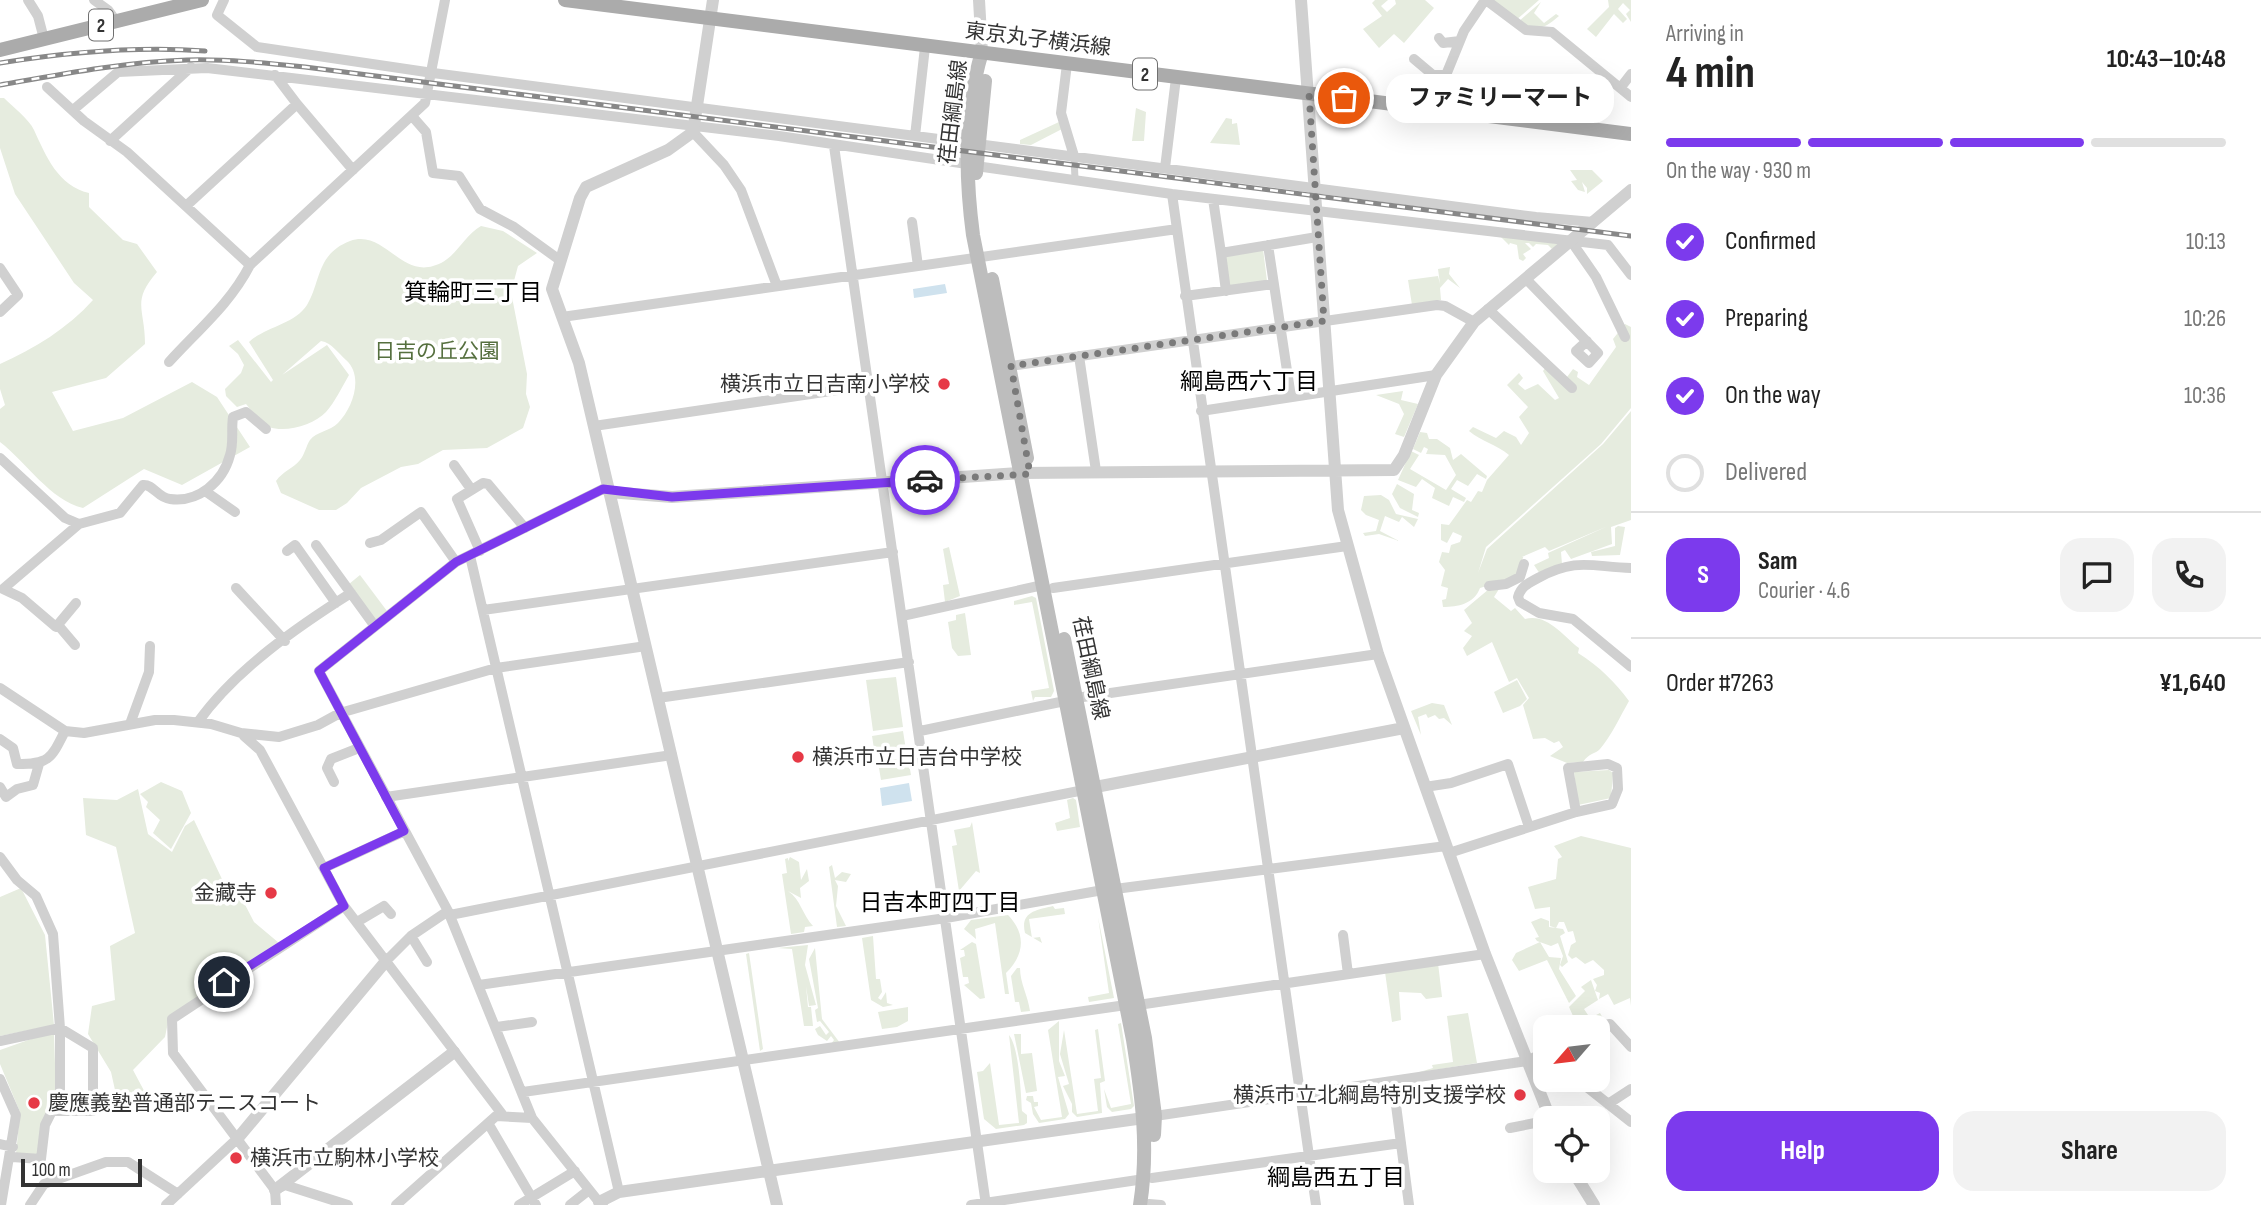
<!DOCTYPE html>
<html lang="en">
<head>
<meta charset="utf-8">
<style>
	body { margin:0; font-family:"Sofia Sans Condensed","Noto Sans JP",sans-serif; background:#f2f2f2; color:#222; height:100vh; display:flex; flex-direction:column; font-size:26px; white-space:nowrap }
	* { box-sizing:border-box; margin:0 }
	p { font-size:23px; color:#767676 }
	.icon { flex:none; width:38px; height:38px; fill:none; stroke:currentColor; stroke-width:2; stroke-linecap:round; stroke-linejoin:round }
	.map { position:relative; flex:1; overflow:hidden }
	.panel { display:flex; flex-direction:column; background:#fff; width:630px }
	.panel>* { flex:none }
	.needle { width:46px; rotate:242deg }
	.fabs { position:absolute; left:1533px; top:1015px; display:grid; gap:14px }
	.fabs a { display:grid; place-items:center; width:77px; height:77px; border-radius:14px; background:#fff; box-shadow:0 7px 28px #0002; font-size:35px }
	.scale { position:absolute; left:21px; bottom:18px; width:121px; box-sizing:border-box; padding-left:7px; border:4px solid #333; border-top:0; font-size:19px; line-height:24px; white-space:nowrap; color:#333; -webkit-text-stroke:5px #fff; paint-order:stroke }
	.pin { position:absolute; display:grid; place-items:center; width:60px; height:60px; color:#fff; margin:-30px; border:4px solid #fff; border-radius:50%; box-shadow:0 2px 7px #0007 }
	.courier { position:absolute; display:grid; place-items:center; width:70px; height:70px; margin:-35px; border:5px solid #7c3aed; border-radius:50%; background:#fff; color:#222; box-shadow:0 2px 9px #0007 }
	.bubble { position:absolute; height:49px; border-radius:21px; background:#fff; box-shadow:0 7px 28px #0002; font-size:23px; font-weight:700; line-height:49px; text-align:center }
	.headline em { font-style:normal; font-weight:700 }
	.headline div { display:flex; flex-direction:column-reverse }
	.headline { display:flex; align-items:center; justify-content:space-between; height:119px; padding:0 35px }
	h1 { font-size:46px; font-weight:700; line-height:52px }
	.bar { display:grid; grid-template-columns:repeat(4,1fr); gap:10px 7px; align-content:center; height:84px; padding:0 35px }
	.bar i { height:9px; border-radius:5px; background:#e0e0e0 }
	.bar .selected { background:#7c3aed }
	.bar p { grid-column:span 4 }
	.line { display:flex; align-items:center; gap:18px; padding:0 35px; border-top:2px solid #e0e0e0 }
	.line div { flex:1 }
	.round { display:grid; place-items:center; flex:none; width:74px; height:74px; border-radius:21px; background:#f2f2f2 }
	ol { padding:0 35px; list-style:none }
	li { display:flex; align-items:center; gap:21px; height:77px }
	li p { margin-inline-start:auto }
	li .icon { padding:7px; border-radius:50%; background:#7c3aed; color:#fff; stroke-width:4 }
	li:last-child { color:#767676 }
	li i { width:38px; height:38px; border:4px solid #e0e0e0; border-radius:50% }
	.cta { display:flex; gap:14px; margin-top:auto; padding:14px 35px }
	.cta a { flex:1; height:80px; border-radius:21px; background:#7c3aed; color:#fff; font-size:28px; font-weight:700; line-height:80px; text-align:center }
	.cta a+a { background:#f2f2f2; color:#222 }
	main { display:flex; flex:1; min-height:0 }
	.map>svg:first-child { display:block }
	.green { fill:#e6ecdf }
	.water { fill:#cfe2ee }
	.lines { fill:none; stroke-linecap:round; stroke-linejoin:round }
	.pedestrian { stroke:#d0d0d0; stroke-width:7 }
	.minor { stroke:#d0d0d0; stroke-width:10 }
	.tertiary { stroke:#d0d0d0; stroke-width:12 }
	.secondary { stroke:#bdbdbd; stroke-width:14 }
	.primary { stroke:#ababab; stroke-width:14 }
	.rail-casing { stroke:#888; stroke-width:5 }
	.rail { stroke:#fff; stroke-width:2.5; stroke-dasharray:8; stroke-linecap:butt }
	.done { stroke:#7a7a7a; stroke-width:7; stroke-dasharray:0 12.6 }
	.route { stroke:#7c3aed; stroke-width:9 }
	.poi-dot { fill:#e63946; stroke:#fff; stroke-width:2.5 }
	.labels { text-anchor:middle; stroke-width:7; stroke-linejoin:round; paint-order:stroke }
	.shield { fill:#fff; stroke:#707070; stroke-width:2 }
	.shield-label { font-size:19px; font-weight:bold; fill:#333 }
	.street-label { font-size:21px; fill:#333; stroke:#fff }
	.park-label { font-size:21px; fill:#56703f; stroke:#fff }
	.poi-label { font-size:21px; fill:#333; stroke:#fff; text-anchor:end }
	.neighbourhood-label { font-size:23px; fill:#000; stroke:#fff }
</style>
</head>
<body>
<main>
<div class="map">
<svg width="1631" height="1205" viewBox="0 0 1631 1205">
	<rect width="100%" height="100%" fill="#fff"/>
	<path class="green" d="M1375 0H1388L1381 6 1387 12 1396 4 1395 0H1425L1434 8 1404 43 1394 34 1379 48 1363 29 1382 16 1372 3Z
		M1492 0H1539L1515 21Z
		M1608 0H1631V22L1626 14 1630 10 1623 3 1618 9 1627 19 1623 23 1614 14 1596 37 1587 29 1609 7Z
		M1541 2 1534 13 1544 23 1556 14 1559 16C1543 30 1537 31 1518 22Z
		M0 98H4C13 107 29 119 34 130 46 156 58 186 89 193V207L123 240 137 244 157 272C131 302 145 308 145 344L106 378 52 392 73 431 123 418 192 382 217 397 250 447 182 485 144 469 83 508C50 500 27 463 0 442V409L5 405 0 389V364C34 349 68 328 93 300L74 283 15 194 0 148Z
		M1136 108 1146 112 1144 141H1132Z
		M1226 118 1232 119V124L1237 123 1240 145 1210 143Z
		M1059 122 1062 129 1031 145 1020 144V140Z
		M1570 170H1592L1603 181 1587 194V188L1582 182 1585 192 1578 190 1571 181 1577 180Z
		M481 226 503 231 537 253 518 266 511 292 527 374 526 394 530 407 523 428 487 448 443 450 418 464 401 467 361 488 347 503 336 510H319L281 493 276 481C283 471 294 468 300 460 305 454 306 446 310 440 316 432 330 431 338 423 353 408 364 376 346 360 338 353 332 343 321 341L282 375 327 345 349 375C342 387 335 402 326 412 314 425 286 433 269 427 259 423 253 412 246 404L237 407 226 396 225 389 241 373 244 365 238 354 229 346 238 340 271 382 273 380 249 342C265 327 295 324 307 305 321 282 316 254 350 241 383 229 400 276 433 266 456 260 462 237 481 226Z
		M1500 236 1560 244 1552 249 1548 245 1536 244 1533 247 1529 243H1525L1531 249 1523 254 1526 258 1523 261 1519 259 1517 245 1510 243 1509 245Z
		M1263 249 1267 281 1228 287 1225 256Z
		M1450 267 1449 274 1460 288 1448 279 1440 288 1441 300 1412 305 1408 280 1438 276 1440 284 1438 269Z
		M1625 324 1631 327V408L1601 444 1486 547 1478 573 1487 549 1603 444 1631 411V520L1611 527 1612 544 1571 559 1565 550 1561 552 1562 564 1540 574 1534 565 1549 558 1548 553 1608 526 1549 551 1545 547 1501 566 1524 555 1516 577 1480 588C1474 604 1458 607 1443 607L1442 600 1446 599 1448 588 1441 586 1445 570 1439 562 1442 552 1449 553 1451 545 1460 542 1462 536 1453 532 1447 543 1441 540V524L1449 525 1467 500 1471 502 1478 491 1482 492 1487 480 1509 455C1496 444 1482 442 1469 431L1473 427 1496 438 1504 431 1516 437 1521 445 1529 433 1519 417 1528 407 1507 385 1519 373 1523 378 1518 384 1525 390 1538 384 1555 400 1559 398 1543 371 1546 367 1567 377 1573 369 1578 372 1577 377 1589 385 1616 347 1613 339Z
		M1403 391 1401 400 1418 404 1404 437 1395 434 1404 414 1399 404 1376 395Z
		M1420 432 1427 433 1429 439H1437L1450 448 1453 460 1461 454 1487 476 1486 479 1477 474 1468 486 1457 480 1451 489 1466 498 1464 502 1453 497 1449 506 1432 498 1435 488 1422 479 1416 487 1398 480 1411 451 1419 455 1410 469 1446 490 1456 475 1445 455 1426 454 1428 449 1424 447 1421 453 1413 449Z
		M1397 484 1414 494 1412 510 1419 513 1418 517 1400 508 1392 494Z
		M1381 495 1389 500 1396 514 1418 519 1414 527 1402 517 1399 522 1385 516 1380 531 1399 541 1379 534 1365 536 1363 533 1376 531 1379 520 1366 515 1361 510 1364 496Z
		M1618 526 1625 527 1620 555 1592 556 1591 552 1615 546V528Z
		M949 547 960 596 945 602 943 585 949 584 943 549Z
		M360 575 387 611 374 621 349 584Z
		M1489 589H1499L1494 597 1511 611 1515 608 1525 619C1547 613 1563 636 1579 648L1578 653C1600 667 1615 682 1629 701 1621 715 1610 738 1600 749 1595 754 1589 753 1583 762L1567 763 1550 756 1563 747 1559 741 1554 743 1545 738 1533 739 1523 705 1529 698 1517 678 1509 682 1492 642 1467 656 1463 648 1472 636 1464 631 1472 623 1464 610Z
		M1032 596 1036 598 1054 691 1051 697H1035L1033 701 1031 691 1049 688 1032 602 1014 605V601Z
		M965 613 971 655 958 656 952 648 948 622 956 620V615Z
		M896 677 903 727 873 731 866 680Z
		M1517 680 1527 699 1520 706 1503 713 1494 692Z
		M1432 703 1444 705 1452 725 1444 718 1439 719 1435 715 1428 718 1426 714 1418 717 1421 735 1411 711Z
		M903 731 906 750 875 755 872 736Z
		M908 757 911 775 881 780 878 762Z
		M1609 770 1613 773 1611 798 1578 805 1574 772Z
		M161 782 182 791 191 813 171 849 153 833 160 820 146 807 148 802 140 794Z
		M138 789 148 834 172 852 185 826 194 820 230 896 239 893 254 922 279 943 168 1022 165 1037 133 1070 149 1100 128 1104 117 1099 111 1072 88 1034 92 1006 115 1000 110 946 135 933 116 847 86 835 83 798 117 800Z
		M1073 798 1076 800 1080 827 1057 831 1055 823 1070 818 1067 800Z
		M972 822 980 873 976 871 959 891 952 846 957 845 954 830 970 827Z
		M1581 836 1631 848V1006L1630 998 1614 1005 1608 994 1599 999 1600 993 1595 991 1597 985 1593 979 1604 975V970L1593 960 1585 964 1576 957 1572 959 1568 955 1571 945 1576 942 1573 931 1568 932 1564 922H1559L1556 928 1550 926V907L1535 909 1528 887 1556 879 1558 859 1562 857 1554 846Z
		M790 857 799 862 801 880 807 869 809 881 800 888 801 898 788 891C801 900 802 914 813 926L805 927 804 932 791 934 782 874 787 873 785 859 788 858V861Z
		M832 865 835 878 842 872 851 874 846 882 835 880 838 886 836 906 846 926 837 927 829 867Z
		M21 888 45 935 54 1025 0 1036V897Z
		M1053 906 1055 909 1064 908 1065 914 1029 919 1032 938 1040 937 1042 943 1025 933C1020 912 1036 910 1053 906Z
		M1008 915C1026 934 1025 954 1006 973L1009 994H1005L995 923 975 929 976 939 964 929 971 920Z
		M1098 917 1114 998 1089 1002 1088 997 1109 993Z
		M1541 918 1549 921V927L1563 929 1565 933 1560 936 1568 962 1562 967 1560 965 1563 956 1558 943 1551 946 1537 941 1535 938 1539 937 1531 922Z
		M873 936 876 979H880L882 992 878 998 881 1000 886 992 887 1003 893 1005 883 1007 871 1000 862 938Z
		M972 942 976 944 985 998 980 999 964 985 969 983 968 977H963L960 958 965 956 964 950H960Z
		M1540 942 1549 957 1561 958 1559 969 1576 996 1569 1003 1547 960 1519 971 1512 960 1516 953Z
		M808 945 805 965 816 1005 809 1006 806 986 808 1007H811L813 1026H804L792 949 777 948Z
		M815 948 822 1019 840 1043 831 1044 834 1040 831 1036 827 1041 818 1035 815 1029 820 1026 826 1035 829 1032 820 1021 817 1022 815 1010 818 1008 809 959Z
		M749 953 763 1049 760 1051 746 954Z
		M1438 963 1442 997 1426 999 1421 993 1399 992 1401 1020 1392 1022 1385 972Z
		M1017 968H1020C1020 983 1028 996 1030 1011L1021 1012 1019 1002H1015L1011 976Z
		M1591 980 1598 1000 1584 1009 1590 1018 1600 1013 1604 1020 1578 1027 1569 1007 1585 991 1581 987Z
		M908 1007V1021L897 1027 882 1029 878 1012Z
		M1468 1013 1477 1063 1416 1073 1433 1068 1432 1065 1453 1062 1447 1016Z
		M1059 1021V1061L1065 1076 1058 1077 1069 1114 1065 1119 1039 1123 1033 1114 1031 1103 1026 1100 1027 1096H1033L1034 1102H1038V1106L1034 1107 1041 1120 1062 1117 1048 1030Z
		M1121 1023 1134 1106 1131 1109 1112 1112 1107 1107 1104 1089 1111 1108 1131 1104 1118 1024Z
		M1098 1029 1105 1081 1100 1083 1102 1113 1077 1117 1072 1112V1104L1063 1086 1069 1084 1060 1054 1064 1030 1077 1114 1098 1111 1094 1079 1101 1078 1095 1030Z
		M51 1032 54 1034 56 1094 39 1155 16 1154 20 1112 0 1064V1050Z
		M1014 1034H1021V1054L1032 1053 1037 1091 1026 1093Z
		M1009 1035C1019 1047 1021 1093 1022 1111L1027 1115V1123L1024 1125 996 1129 984 1119 977 1072 983 1071 990 1063 999 1125 1019 1123Z"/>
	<path class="water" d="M945 284 947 293 914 298 913 289Z
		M909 783 912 801 882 806 880 788Z"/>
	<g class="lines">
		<path class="pedestrian" d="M1074 156 1075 179"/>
		<path class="minor" d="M28 0 38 16 44 39
			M94 0 108 10 116 21
			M224 0 217 15 257 47 264 48 433 73 1536 217 1593 222
			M1485 0 1464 31 1446 75 1492 117
			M1486 0 1526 30 1552 32 1631 97
			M1439 38 1443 43 1460 41
			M1414 59 1433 75H1446
			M1067 64 1061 113 1074 156
			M275 75 297 104
			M47 87 84 121 127 152 250 265 425 103 445 0
			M1621 87 1631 74
			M73 110 118 72 207 68 779 136 967 164
			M412 116 426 132 433 173 459 176 480 209 514 227 561 261
			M693 132 724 165 741 190 777 286
			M915 136 925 47
			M110 141 191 67
			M834 146 986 1205
			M976 166 1172 194 1608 245 1631 275
			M1165 168 1176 78
			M1172 194 1316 1205
			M1213 199 1221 253 1317 237
			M186 206 297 104 353 170
			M912 222 918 266
			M1571 241 1596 277 1625 337
			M1268 245 1291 397
			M1221 253 1226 291
			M0 268 18 295 0 312
			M1526 279 1598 353 1589 363 1576 351 1587 341
			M1185 296 1273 284
			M1488 309 1572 388
			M562 317 1177 229
			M1079 356 1096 471
			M169 362C198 330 230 304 250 265
			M1011 366 1437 305 1445 306 1474 322
			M1201 411 1436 375
			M594 426 892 382
			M0 458 65 518 79 524
			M454 465 471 489
			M205 491 235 512
			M370 543 381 540 421 512 456 562
			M316 545 374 625
			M287 551 295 545 336 603
			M480 551 457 499 483 483 488 484 525 528
			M470 556 619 1192
			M1631 568C1592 567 1577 557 1538 578 1529 583 1521 586 1518 597L1520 602 1539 613 1573 619 1631 667
			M1489 586 1506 584 1520 577 1524 564
			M236 588 285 641
			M1053 588 1347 546
			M76 603 56 627 22 598 3 589 79 524 120 513 143 485C153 484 158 498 170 499 198 503 223 482 230 455 234 443 231 430 233 417L246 412 266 429
			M483 610 893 552
			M902 616 1043 585
			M58 625 75 645
			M0 688 65 731 84 733 155 720H174L211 724 241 733 279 737 318 725 340 713 496 668 646 646
			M658 698 909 662
			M1076 698 1378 654
			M198 722C235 670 297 627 351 593
			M130 724 149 672 150 646
			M920 731 1065 701
			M244 736 260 750 344 906 502 1114
			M0 739 13 748 17 764C49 764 51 759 65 731
			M334 782 327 768 331 759 359 748
			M0 787 6 797 17 789 33 785 39 764
			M1425 787 1451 783 1508 764 1529 827
			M386 797 672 755
			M1449 853 1576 812 1612 804 1618 789 1617 768 1608 764 1568 768 1576 812
			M0 857 17 880 36 896 53 934 60 1028V1095L45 1125 41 1159 12 1157
			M324 868 405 831
			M1115 889 1446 846
			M450 915 1084 790
			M357 922 384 906 391 914
			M1343 935 1348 974
			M411 936 427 962
			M386 961 411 936 448 911
			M479 985 946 918 1103 890
			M1138 1005 1485 954
			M497 1027 532 1022
			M1594 1027 1610 1024 1631 1047
			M0 1041 60 1028 93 1048V1111H52
			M0 1079 16 1115 1 1205
			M1578 1080 1631 1122
			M1393 1082 1409 1205
			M523 1092 1126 1005
			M1608 1104 1631 1089
			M1155 1116 1527 1061 1545 1052
			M488 1123 536 1205
			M1510 1128 1545 1121
			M0 1144 13 1147
			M1152 1178 1401 1143
			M279 1188 285 1185 348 1205
			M599 1202 532 1118 448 911 319 671 456 562 603 489 609 492
			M1149 1204 1161 1205
			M30 1205 44 1184 106 1162H128L178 1194
			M166 1205 238 1138
			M276 1205 275 1190 173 1053 172 1019 344 906
			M396 1205 496 1116 532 1118
			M519 1205 575 1171
			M570 1205 589 1190
			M971 1205 1144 1179"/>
		<path class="tertiary" d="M713 0 693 132 668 150 586 187 580 198 552 289 579 363 777 1205
			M979 0 982 52
			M1301 0 1338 510 1378 654 1485 954 1550 1118
			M609 492 672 497 1020 473 1394 470 1404 455 1436 375 1474 322 1631 190
			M1085 789 1404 728
			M238 1138 386 961
			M1573 1171 1594 1205
			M275 1190 454 1052
			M602 1205 599 1202 619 1192 1151 1117"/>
		<path class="secondary" d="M982 52C964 111 965 175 973 235L1133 1040C1142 1096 1149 1148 1140 1205
			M976 173 985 81
			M992 279 1027 458
			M1064 639 1145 1038 1155 1116 1154 1135"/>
		<path class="primary" d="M565 0 1631 134
			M0 50 202 0"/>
		<defs>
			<path id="rail" d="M0 63C69 52 135 46 205 51
				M0 85C62 74 124 62 187 60 227 59 266 63 305 67L1631 236"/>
		</defs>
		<use href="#rail" class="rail-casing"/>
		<use href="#rail" class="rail"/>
	</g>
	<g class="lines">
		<path class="done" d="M925 480 1030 474 1011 366 1324 321 1309 94 1344 98"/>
		<path class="route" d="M224 982 344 906 324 868 404 831 319 671 456 562 603 489 672 497 925 480"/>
	</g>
	<g class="poi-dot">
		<circle cx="944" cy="384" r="7"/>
		<circle cx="798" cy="757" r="7"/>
		<circle cx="271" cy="893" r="7"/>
		<circle cx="1520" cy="1095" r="7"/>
		<circle cx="34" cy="1103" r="7"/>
		<circle cx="236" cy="1158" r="7"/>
	</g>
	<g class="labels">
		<g class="shield">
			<rect x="89" y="9.5" width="24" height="31" rx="5"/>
			<rect x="1133" y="58.5" width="24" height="31" rx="5"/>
		</g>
		<g class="shield-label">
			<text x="101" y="32">2</text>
			<text x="1145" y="81">2</text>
		</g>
		<g class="street-label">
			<text transform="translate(1038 39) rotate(7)" y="7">東京丸子横浜線</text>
			<text transform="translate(953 112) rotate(-83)" y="7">荏田綱島線</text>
			<text transform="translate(1091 668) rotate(78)" y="7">荏田綱島線</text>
		</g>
		<g class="park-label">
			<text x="437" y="358">日吉の丘公園</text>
		</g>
		<g class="poi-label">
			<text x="930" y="391">横浜市立日吉南小学校</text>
			<text x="812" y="764" text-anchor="start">横浜市立日吉台中学校</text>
			<text x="257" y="900">金藏寺</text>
			<text x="1506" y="1102">横浜市立北綱島特別支援学校</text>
			<text x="48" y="1110" text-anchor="start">慶應義塾普通部テニスコート</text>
			<text x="250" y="1165" text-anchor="start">横浜市立駒林小学校</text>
		</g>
		<g class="neighbourhood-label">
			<text x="473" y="300">箕輪町三丁目</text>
			<text x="1249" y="389">綱島西六丁目</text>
			<text x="940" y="910">日吉本町四丁目</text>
			<text x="1336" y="1185">綱島西五丁目</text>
		</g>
	</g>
</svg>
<div class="fabs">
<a><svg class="needle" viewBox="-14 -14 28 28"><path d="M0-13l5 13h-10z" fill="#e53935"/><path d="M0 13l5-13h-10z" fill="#767676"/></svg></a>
<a><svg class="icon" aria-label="locate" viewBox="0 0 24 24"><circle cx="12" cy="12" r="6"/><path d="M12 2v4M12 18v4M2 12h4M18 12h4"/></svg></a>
</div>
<div class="scale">100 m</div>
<div class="pin" style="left:1344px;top:98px;background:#ea580c"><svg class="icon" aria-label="bag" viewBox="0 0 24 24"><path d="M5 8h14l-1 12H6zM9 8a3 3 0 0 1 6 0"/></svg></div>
<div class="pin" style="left:224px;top:982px;background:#1f2937"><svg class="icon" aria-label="home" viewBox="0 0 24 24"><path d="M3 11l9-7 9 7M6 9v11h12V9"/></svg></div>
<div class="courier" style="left:925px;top:480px"><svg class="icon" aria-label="car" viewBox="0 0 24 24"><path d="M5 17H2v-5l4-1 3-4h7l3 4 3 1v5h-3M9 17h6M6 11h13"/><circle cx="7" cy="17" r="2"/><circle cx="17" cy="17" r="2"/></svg></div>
<div class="bubble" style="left:1386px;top:74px;width:228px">ファミリーマート</div>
</div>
<section class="panel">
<div class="headline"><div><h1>4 min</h1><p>Arriving in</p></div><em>10:43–10:48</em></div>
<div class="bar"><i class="selected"></i><i class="selected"></i><i class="selected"></i><i></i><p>On the way · 930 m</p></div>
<ol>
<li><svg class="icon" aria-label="check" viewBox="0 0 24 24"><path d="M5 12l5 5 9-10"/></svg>Confirmed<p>10:13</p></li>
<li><svg class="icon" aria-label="check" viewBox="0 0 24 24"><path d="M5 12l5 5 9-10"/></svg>Preparing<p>10:26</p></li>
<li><svg class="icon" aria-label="check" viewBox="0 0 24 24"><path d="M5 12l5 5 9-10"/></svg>On the way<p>10:36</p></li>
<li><i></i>Delivered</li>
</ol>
<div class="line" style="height:126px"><b class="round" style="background:#7c3aed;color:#fff">S</b><div><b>Sam</b><p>Courier · 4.6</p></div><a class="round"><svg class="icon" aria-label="chat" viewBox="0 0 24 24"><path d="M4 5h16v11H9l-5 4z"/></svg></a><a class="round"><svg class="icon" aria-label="phone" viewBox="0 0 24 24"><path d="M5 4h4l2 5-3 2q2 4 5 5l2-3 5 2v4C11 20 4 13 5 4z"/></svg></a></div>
<div class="line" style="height:91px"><div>Order #7263</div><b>¥1,640</b></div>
<div class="cta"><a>Help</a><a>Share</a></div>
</section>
</main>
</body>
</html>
